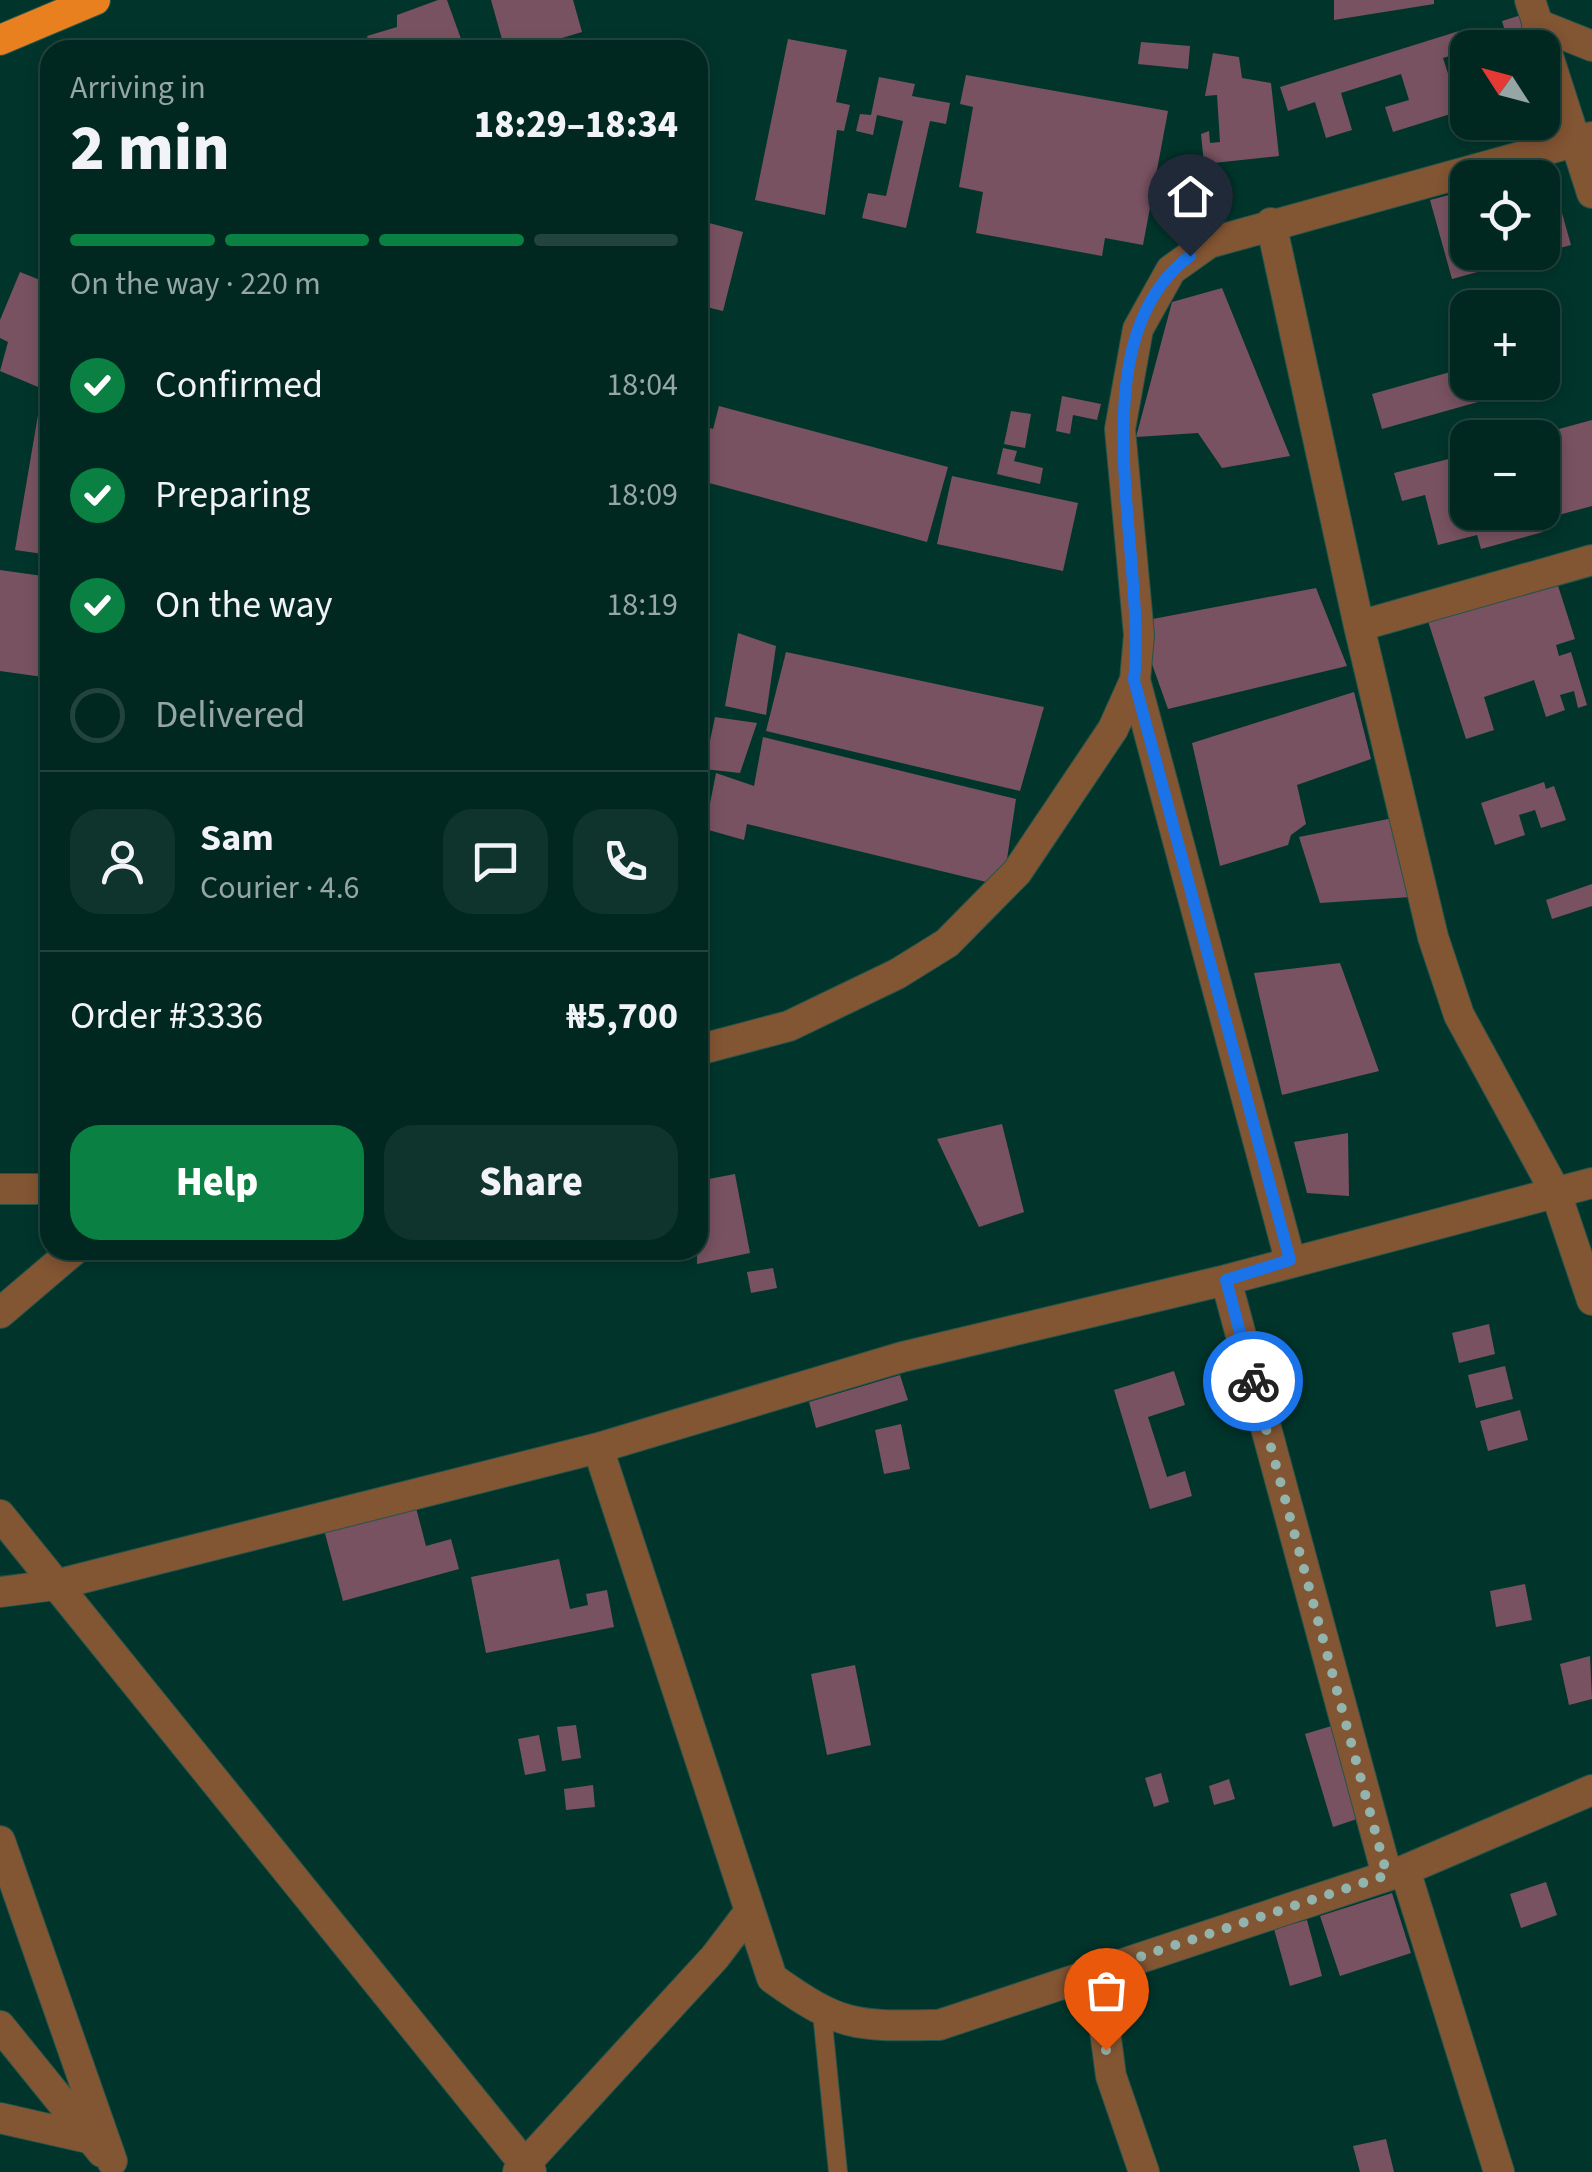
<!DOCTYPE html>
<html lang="en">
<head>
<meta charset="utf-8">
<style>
	body { margin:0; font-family:"Source Sans 3",sans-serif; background:#0f342d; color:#f1f3f6; height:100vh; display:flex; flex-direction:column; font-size:38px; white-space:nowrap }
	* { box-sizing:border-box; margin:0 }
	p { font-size:32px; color:#96a6a5 }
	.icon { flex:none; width:55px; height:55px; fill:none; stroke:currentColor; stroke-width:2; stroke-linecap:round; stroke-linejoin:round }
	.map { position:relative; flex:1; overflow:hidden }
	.panel { position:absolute; left:40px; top:40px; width:668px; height:1220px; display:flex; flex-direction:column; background:#012820; border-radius:30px; box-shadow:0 5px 15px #0003,0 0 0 2px #23443e }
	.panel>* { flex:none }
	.needle { width:65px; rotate:306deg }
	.fabs { position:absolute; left:1450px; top:30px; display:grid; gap:20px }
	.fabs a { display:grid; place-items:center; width:110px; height:110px; border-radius:20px; background:#012820; box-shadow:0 5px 15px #0003,0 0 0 2px #23443e; font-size:50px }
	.pin { position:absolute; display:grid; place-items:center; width:85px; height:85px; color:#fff; margin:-102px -42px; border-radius:50% 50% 50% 0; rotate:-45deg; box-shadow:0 0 10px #0007 }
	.pin .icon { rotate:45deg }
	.courier { position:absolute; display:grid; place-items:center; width:100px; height:100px; margin:-50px; border:8px solid #1a73e8; border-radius:50%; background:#fff; color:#222; box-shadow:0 2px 12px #0007 }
	.headline em { font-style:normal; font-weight:800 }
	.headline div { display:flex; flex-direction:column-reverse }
	.headline { display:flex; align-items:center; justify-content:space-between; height:170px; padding:0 30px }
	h1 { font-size:65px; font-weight:800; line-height:75px }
	.bar { display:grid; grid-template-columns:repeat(4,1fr); gap:15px 10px; align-content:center; height:120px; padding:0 30px }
	.bar i { height:12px; border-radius:8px; background:#23443e }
	.bar .active { background:#0b8043 }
	.bar p { grid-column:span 4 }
	.line { display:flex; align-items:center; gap:25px; padding:0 30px; border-top:2px solid #23443e }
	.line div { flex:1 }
	.round { display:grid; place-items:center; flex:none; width:105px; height:105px; border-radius:30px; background:#0f342d }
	ol { padding:0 30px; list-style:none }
	li { display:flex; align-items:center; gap:30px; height:110px }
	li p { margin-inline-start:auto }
	li .icon { padding:10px; border-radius:50%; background:#0b8043; color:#fff; stroke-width:4 }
	li:last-child { color:#96a6a5 }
	li i { width:55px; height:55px; border:5px solid #23443e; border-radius:50% }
	.button { display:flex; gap:20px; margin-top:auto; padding:20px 30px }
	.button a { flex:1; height:115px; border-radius:30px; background:#0b8043; color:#fff; font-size:40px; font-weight:800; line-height:115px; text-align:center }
	.button a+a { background:#0f342d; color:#f1f3f6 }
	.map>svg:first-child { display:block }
	.building { fill:#785260 }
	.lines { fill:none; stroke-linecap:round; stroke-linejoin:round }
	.service-casing { stroke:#25544b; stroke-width:20 }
	.minor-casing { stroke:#25544b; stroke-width:32 }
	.tertiary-casing { stroke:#25544b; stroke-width:32 }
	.trunk-casing { stroke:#25544b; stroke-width:32 }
	.service { stroke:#825533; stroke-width:18 }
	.minor { stroke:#825533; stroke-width:30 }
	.tertiary { stroke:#825533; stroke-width:30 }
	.trunk { stroke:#e88020; stroke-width:30 }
	.done { stroke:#93b4ac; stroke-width:10; stroke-dasharray:0 18 }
	.route { stroke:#1a73e8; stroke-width:12 }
</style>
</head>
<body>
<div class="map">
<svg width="1592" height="2172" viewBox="0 0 1592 2172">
	<rect width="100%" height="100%" fill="#01352b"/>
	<path class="building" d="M438 0H447L465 50H371L367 36 397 27V15Z
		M491 0H573L582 32 522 50H505Z
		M1334 0H1434V4L1334 20Z
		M1528 13 1538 48H1510L1502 21Z
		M1459 31 1465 51 1443 58 1460 111 1393 132 1385 107 1409 100 1401 74 1341 93 1352 130 1326 138 1315 102 1288 111 1280 87Z
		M788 39 847 50 836 102 850 105 844 131 837 130 825 215 755 200Z
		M1141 42 1190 46 1188 69 1138 64Z
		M1213 53 1239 57 1242 78 1271 83 1279 156 1204 164 1201 134 1209 131 1210 143 1220 142 1217 95 1205 96Z
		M966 75 1168 111 1143 245 1105 238 1102 256 976 233 983 192 959 187 973 107 960 104Z
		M879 77 915 84 912 96 950 103 946 124 930 121 906 228 862 218 868 193 886 196 903 121 877 115 873 135 856 131 860 114 871 115Z
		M1549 167 1571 245 1542 253V178L1515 176Z
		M1468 190V252L1542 254 1452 279 1430 200Z
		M698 220 743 232 723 311 698 305Z
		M20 272 50 284V392L0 371 8 342 0 338V320Z
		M1222 288 1290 456 1222 468 1198 433 1136 437 1172 302Z
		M1468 367V382H1488L1492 398 1382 429 1372 394Z
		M1062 396 1101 404 1097 420 1073 415 1070 434 1056 431Z
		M719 406 948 467 927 542 698 480V424L713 429Z
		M1011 411 1031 414 1025 448 1004 444Z
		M38 415 50 417V555L15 550Z
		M1592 420V506L1540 520 1543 532 1481 549 1477 535 1438 545 1425 495 1402 501 1394 473 1468 454V512H1542V438L1533 436Z
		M1003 448 1017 451 1014 461 1043 468 1040 484 997 474Z
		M952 476 1078 503 1063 571 937 544Z
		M0 570 50 577V678L0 671Z
		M1554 573 1575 639 1556 645 1559 656 1571 652 1587 705 1578 708 1574 691 1560 695 1565 710 1546 717 1534 680 1484 697 1494 730 1466 739 1426 615Z
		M1316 588 1347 666 1168 709 1137 622Z
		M738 633 776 646 766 715 725 706Z
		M786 652 1044 707 1020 791 766 731Z
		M1354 692 1371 759 1297 785 1306 824 1291 835 1288 845 1220 866 1192 743Z
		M715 717 757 723 740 773 704 769Z
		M763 737 1016 799 1003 886 747 824 744 840 705 829 716 773 754 786Z
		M1544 782 1546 789 1554 786 1566 820 1541 828 1535 810 1519 815 1525 835 1495 845 1481 803Z
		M1393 818 1411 897 1320 903 1299 837Z
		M1592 884V906L1552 919 1546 900Z
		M1340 963 1379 1071 1282 1095 1254 973Z
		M1002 1124 1024 1212 979 1227 937 1139Z
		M1348 1133 1349 1196 1307 1193 1294 1142Z
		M735 1174 750 1253 697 1264 698 1181Z
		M773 1268 777 1288 751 1293 747 1272Z
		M1489 1324 1495 1354 1459 1363 1452 1333Z
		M1505 1366 1513 1399 1476 1408 1468 1375Z
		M1174 1371 1185 1405 1148 1417 1167 1477 1185 1471 1192 1496 1150 1509 1114 1390Z
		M900 1375 908 1400 816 1428 809 1402Z
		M1520 1410 1528 1440 1488 1451 1480 1421Z
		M901 1424 910 1469 884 1474 875 1430Z
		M414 1500 426 1546 451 1539 459 1569 343 1601 323 1526Z
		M559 1559 570 1609 588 1605 586 1594 607 1590 614 1627 486 1653 471 1577Z
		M1525 1584 1532 1620 1496 1627 1490 1591Z
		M1590 1656 1592 1699 1569 1705 1560 1664Z
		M855 1665 871 1745 827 1755 811 1674Z
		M1338 1724 1366 1816 1333 1827 1305 1734Z
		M576 1725 581 1758 562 1761 557 1727Z
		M539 1735 546 1771 525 1775 518 1739Z
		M1161 1773 1169 1802 1154 1807 1145 1778Z
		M1229 1779 1235 1799 1214 1805 1209 1786Z
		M593 1785 595 1807 566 1810 564 1789Z
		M1546 1882 1557 1915 1521 1928 1510 1894Z
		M1392 1893 1411 1953 1340 1976 1320 1916Z
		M1307 1920 1322 1976 1290 1986 1274 1929Z
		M1386 2139 1394 2172H1360L1353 2146Z"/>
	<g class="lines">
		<defs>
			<path id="service" d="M822 2013 838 2172"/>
			<path id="minor" d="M1530 0 1592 193
				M1537 24 1592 46
				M1271 223 1359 626 1433 937 1459 1015 1556 1193 1592 1300
				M1359 626 1592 560
				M1135 680 1290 1260
				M698 1050 789 1026 897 974 947 943 1017 872 1113 729 1135 680 1139 635 1120 429 1138 329 1171 270 1209 243 1592 137
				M0 1189H50
				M1226 1280 1387 1875
				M0 1313 74 1250
				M598 1448 772 1978C842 2028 855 2026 939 2025L1405 1870 1592 1790
				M0 1592 55 1585 598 1448 902 1357 1226 1280 1592 1183
				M0 1841 112 2161
				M1405 1870 1499 2172
				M1097 1971 1111 2076 1144 2172
				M0 2026 102 2152
				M0 2118 88 2138
				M518 2172 715 1957 750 1911"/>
			<path id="tertiary" d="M0 1515 531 2172"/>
			<path id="trunk" d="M0 40 95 0"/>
		</defs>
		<use href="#service" class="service-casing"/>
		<use href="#minor" class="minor-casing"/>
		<use href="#tertiary" class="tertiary-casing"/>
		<use href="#trunk" class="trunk-casing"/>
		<use href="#service" class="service"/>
		<use href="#minor" class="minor"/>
		<use href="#tertiary" class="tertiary"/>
		<use href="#trunk" class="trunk"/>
	</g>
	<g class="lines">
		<path class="done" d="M1106 2050 1097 1971 1387 1875 1253 1381"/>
		<path class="route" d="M1190 256C1074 342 1148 558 1134 680L1290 1260 1226 1280 1253 1381"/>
	</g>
</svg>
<div class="fabs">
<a><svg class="needle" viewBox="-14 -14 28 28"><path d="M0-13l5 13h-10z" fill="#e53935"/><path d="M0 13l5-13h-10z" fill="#96a6a5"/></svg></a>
<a><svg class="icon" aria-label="locate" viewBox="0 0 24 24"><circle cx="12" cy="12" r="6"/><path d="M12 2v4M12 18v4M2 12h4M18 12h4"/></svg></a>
<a>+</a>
<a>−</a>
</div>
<div class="pin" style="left:1106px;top:2050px;background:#ea580c"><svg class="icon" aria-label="bag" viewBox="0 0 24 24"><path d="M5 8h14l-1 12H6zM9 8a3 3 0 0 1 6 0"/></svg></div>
<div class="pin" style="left:1190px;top:256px;background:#1f2937"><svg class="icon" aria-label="home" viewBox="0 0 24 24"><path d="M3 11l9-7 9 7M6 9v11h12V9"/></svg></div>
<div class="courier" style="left:1253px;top:1381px"><svg class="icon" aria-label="bike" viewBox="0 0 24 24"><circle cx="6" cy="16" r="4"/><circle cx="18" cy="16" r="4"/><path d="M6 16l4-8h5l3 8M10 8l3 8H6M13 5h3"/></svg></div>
<section class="panel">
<div class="headline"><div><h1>2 min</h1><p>Arriving in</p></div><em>18:29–18:34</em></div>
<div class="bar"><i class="active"></i><i class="active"></i><i class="active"></i><i></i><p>On the way · 220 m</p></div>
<ol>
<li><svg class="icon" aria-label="check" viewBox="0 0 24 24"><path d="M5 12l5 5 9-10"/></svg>Confirmed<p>18:04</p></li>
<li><svg class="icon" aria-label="check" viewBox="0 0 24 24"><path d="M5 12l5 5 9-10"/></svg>Preparing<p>18:09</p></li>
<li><svg class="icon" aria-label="check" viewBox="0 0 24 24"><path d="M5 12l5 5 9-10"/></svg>On the way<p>18:19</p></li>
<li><i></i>Delivered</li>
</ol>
<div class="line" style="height:180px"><a class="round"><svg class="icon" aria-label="person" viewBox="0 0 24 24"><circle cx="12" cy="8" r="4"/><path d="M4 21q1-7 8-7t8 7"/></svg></a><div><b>Sam</b><p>Courier · 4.6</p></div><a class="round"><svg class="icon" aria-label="chat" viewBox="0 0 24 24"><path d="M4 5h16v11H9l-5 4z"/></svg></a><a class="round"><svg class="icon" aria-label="phone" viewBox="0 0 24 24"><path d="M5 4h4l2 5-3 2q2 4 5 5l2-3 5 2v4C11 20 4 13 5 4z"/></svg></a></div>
<div class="line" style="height:130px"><div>Order #3336</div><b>₦5,700</b></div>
<div class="button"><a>Help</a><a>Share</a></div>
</section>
</div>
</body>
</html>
